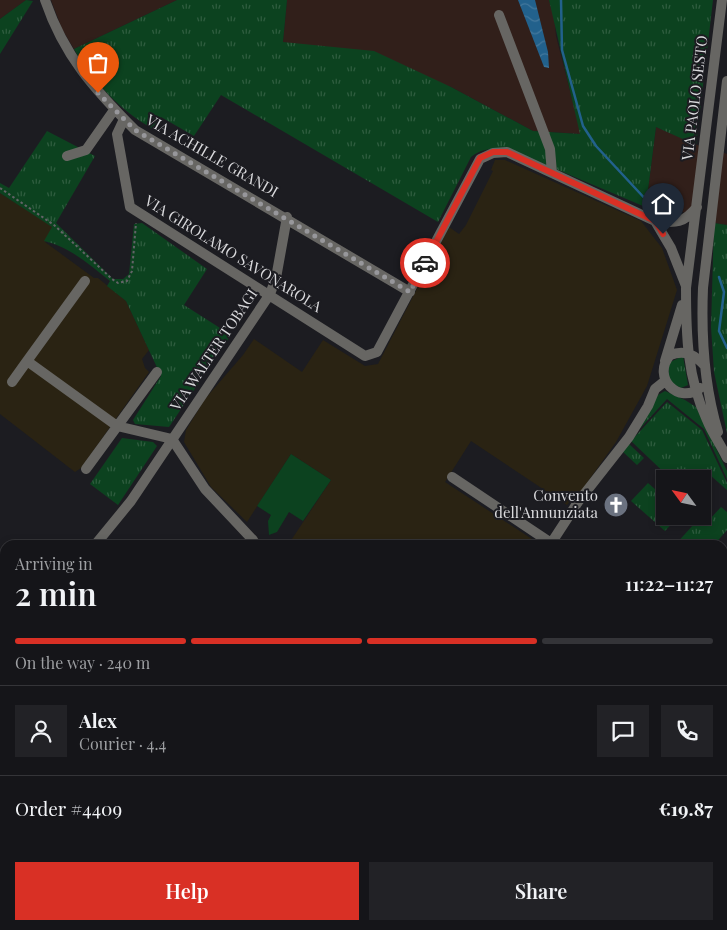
<!DOCTYPE html>
<html lang="en">
<head>
<meta charset="utf-8">
<style>
	body { margin:0; font-family:"Playfair Display",serif; background:#222226; color:#f1f3f6; height:100vh; display:flex; flex-direction:column; font-size:19px; white-space:nowrap }
	* { box-sizing:border-box; margin:0 }
	p { font-size:16px; color:#9d9fa2 }
	.icon { flex:none; width:28px; height:28px; fill:none; stroke:currentColor; stroke-width:2; stroke-linecap:round; stroke-linejoin:round }
	.map { position:relative; flex:1; overflow:hidden }
	.side { position:absolute; left:0px; top:540px; width:728px; height:390px; display:flex; flex-direction:column; background:#151519; border-radius:15px 15px 0 0; box-shadow:0 2px 8px #0003,0 0 0 1px #343438 }
	.side>* { flex:none }
	.needle { width:32px; rotate:303deg }
	.controls { position:absolute; left:656px; top:470px; display:grid; gap:10px }
	.controls a { display:grid; place-items:center; width:55px; height:55px; border-radius:0px; background:#151519; box-shadow:0 2px 8px #0003,0 0 0 1px #343438; font-size:25px }
	.pin { position:absolute; display:grid; place-items:center; width:42px; height:42px; color:#fff; margin:-51px -21px; border-radius:50% 50% 50% 0; rotate:-45deg; box-shadow:0 0 5px #0007 }
	.pin .icon { rotate:45deg }
	.courier { position:absolute; display:grid; place-items:center; width:50px; height:50px; margin:-25px; border:4px solid #d93025; border-radius:50%; background:#fff; color:#222; box-shadow:0 1px 6px #0007 }
	.summary em { font-style:normal; font-weight:600 }
	.summary div { display:flex; flex-direction:column-reverse }
	.summary { display:flex; align-items:center; justify-content:space-between; height:85px; padding:0 15px }
	h1 { font-size:32px; font-weight:600; line-height:38px }
	.bar { display:grid; grid-template-columns:repeat(4,1fr); gap:8px 5px; align-content:center; height:60px; padding:0 15px }
	.bar i { height:6px; border-radius:4px; background:#343438 }
	.bar .selected { background:#d93025 }
	.bar p { grid-column:span 4 }
	.line { display:flex; align-items:center; gap:12px; padding:0 15px; border-top:1px solid #343438 }
	.line div { flex:1 }
	.round { display:grid; place-items:center; flex:none; width:52px; height:52px; border-radius:0px; background:#222226 }
	.button { display:flex; gap:10px; margin-top:auto; padding:10px 15px }
	.button a { flex:1; height:58px; border-radius:0px; background:#d93025; color:#fff; font-size:20px; font-weight:600; line-height:58px; text-align:center }
	.button a+a { background:#222226; color:#f1f3f6 }
	.map>svg:first-child { display:block }
	.commercial { fill:#311f1a }
	.industrial { fill:#2a2313 }
	.grass { fill:url(#grass-tufts) }
	.garden { fill:#0c421f }
	.water { fill:url(#water-waves) }
	.lines { fill:none; stroke-linecap:round; stroke-linejoin:round }
	.stream { stroke:#22618c; stroke-width:2.5 }
	.path { stroke:#636367; stroke-width:2; stroke-dasharray:2.5 2.5; stroke-linecap:butt }
	.minor { stroke:#676663; stroke-width:10 }
	.done { stroke:#97979b; stroke-width:5; stroke-dasharray:0 9 }
	.route { stroke:#d93025; stroke-width:6 }
	.labels { text-anchor:middle; stroke-width:4; stroke-linejoin:round; paint-order:stroke }
	.street-label { font-size:15px; fill:#d9d9dc; stroke:#1c1c21 }
	.poi-label { font-size:15px; fill:#d9d9dc; stroke:#1c1c21; text-anchor:end }
</style>
</head>
<body>
<div class="map">
<svg width="727" height="930" viewBox="0 0 727 930">
	<defs>
		<pattern id="grass-tufts" width="24" height="20" patternUnits="userSpaceOnUse" patternTransform="scale(1.25)"><rect width="24" height="20" fill="#0c421f"/><path d="M3 7l-1-3M5 7V3M7 7l1-3M15 17l-1-3M17 17v-4M19 17l1-3" fill="none" stroke="#2f5d3f"/></pattern>
		<pattern id="water-waves" width="16" height="10" patternUnits="userSpaceOnUse" patternTransform="scale(1.25)"><rect width="16" height="10" fill="#22618c"/><path d="M0 5q4-4 8 0t8 0" fill="none" stroke="#42779c"/></pattern>
	</defs>
	<rect width="100%" height="100%" fill="#1c1c21"/>
	<path class="commercial" d="M0 0H26L0 19Z
		M51 0H177L74 49 62 29Z
		M287 0H549L554 15 556 36 581 134 533 131 451 87 283 42Z
		M656 127 702 147 694 206 688 214 647 198Z
		M722 152 727 154V225L714 223Z"/>
	<path class="industrial" d="M495 160H505L641 221 662 248 677 290 647 386 616 442 579 494 576 492 567 505 471 441 445 482 541 545H288L331 480 291 454 247 522 211 487 184 442 186 430 205 399 243 355 254 339 302 372 323 340 365 366 378 364 449 227 459 234 466 225 493 171 491 170Z
		M0 193 53 227 45 242 94 278H98L126 301 149 350 142 359 145 368 149 372 81 468 75 472 0 414Z"/>
	<path class="grass" d="M26 0 33 1 0 54V19Z
		M177 0H287L283 42 374 51 451 87 533 131 580 134 549 0H713L696 145 656 127 647 198 643 206 511 150C495 148 484 147 471 157L438 222 221 95 194 136 161 117 153 129C120 110 93 82 74 49Z
		M47 131 95 156 56 223 113 279H123L129 274 134 224 142 223 207 269 184 305 231 335 169 427 135 424 133 420 161 376 126 301 107 286 110 281C90 265 70 247 44 241L52 227 0 193V183L9 188Z
		M714 223 727 225V433L714 372 711 327Z
		M683 356 688 385 681 388 669 382 668 363Z
		M665 391 685 400 696 407 727 471V479L704 429 667 399 634 435 658 395Z
		M667 402 702 430 727 483V490L710 475 703 483 702 479H671L631 441Z
		M122 438 153 442 157 446 118 505 90 484Z
		M629 444 644 458 637 465 622 451Z
		M648 483 665 498V516H679L665 531 631 501Z
		M721 507 727 512V530L714 545H675L704 513 710 519Z
		M5 904V925H280L279 930H14L0 924V912Z"/>
	<path class="garden" d="M291 454 331 480 303 521 289 512 277 532 269 535 268 521 271 515 257 506Z
		M0 570 5 577V632L0 639Z
		M723 902 727 905V920L723 930H673L674 925H722Z"/>
	<path class="water" d="M518 0H535L548 52 549 68 544 67Z"/>
	<g class="lines">
		<path class="stream" d="M561 0 562 50 583 126 596 146 649 203
			M719 277 724 292 719 331 727 348"/>
		<path class="path" d="M0 188 54 225 112 279 118 283 127 281 132 271 136 223"/>
		<path class="minor" d="M45 0C64 56 94 89 135 130L410 292
			M722 0 686 288C686 334 687 378 707 420 712 433 721 445 727 458
			M499 15 550 149 552 173
			M124 119 117 134 130 207 365 356 377 352 480 159 493 153 507 152 655 221C676 223 683 224 697 207
			M67 156 86 150 114 110
			M655 221 671 248 686 286
			M85 281 27 361 117 426 172 439 205 489 253 540 256 545
			M665 361 682 305
			M12 382 27 361
			M700 388C679 405 651 378 670 355 685 349 695 355 705 366
			M718 432C704 386 701 337 703 288L727 81
			M86 469 157 372
			M452 477 554 545
			M95 545 131 501 270 294 276 278 287 217
			M550 545 578 502 629 437 648 406 655 389 665 381
			M0 562 5 568
			M0 649 5 643
			M722 656 727 659
			M722 757 727 751
			M0 835 5 837
			M722 836 727 839
			M459 925 476 929
			M285 930 286 925
			M498 930 501 925
			M606 930 609 925"/>
	</g>
	<g class="lines">
		<path class="done" d="M98 93 135 130 410 292 425 263"/>
		<path class="route" d="M425 263 480 158 493 152H507L655 221 663 234"/>
	</g>
	<defs>
		<symbol id="church-disc" viewBox="-11 -11 22 22"><circle r="9.5" fill="#6b7280" stroke="#1c1c21"/><path d="M-1.2-6h2.4v3.5h3.3v2.4h-3.3V6h-2.4V-.1h-3.3v-2.4h3.3Z" fill="#fff"/></symbol>
	</defs>
	<g fill-rule="evenodd">
		<use href="#church-disc" x="602" y="491" width="28" height="28"/>
	</g>
	<g class="labels">
		<g class="street-label">
			<text transform="translate(695 98) rotate(-83)" y="5">VIA PAOLO SESTO</text>
			<text transform="translate(212 156) rotate(30)" y="5">VIA ACHILLE GRANDI</text>
			<text transform="translate(233 254) rotate(32)" y="5">VIA GIROLAMO SAVONAROLA</text>
			<text transform="translate(214 350) rotate(-56)" y="5">VIA WALTER TOBAGI</text>
		</g>
		<g class="poi-label">
			<text x="598" y="501">Convento<tspan x="598" dy="17">dell'Annunziata</tspan></text>
		</g>
	</g>
</svg>
<div class="controls">
<a><svg class="needle" viewBox="-14 -14 28 28"><path d="M0-13l5 13h-10z" fill="#e53935"/><path d="M0 13l5-13h-10z" fill="#9d9fa2"/></svg></a>
</div>
<div class="pin" style="left:98px;top:93px;background:#ea580c"><svg class="icon" aria-label="bag" viewBox="0 0 24 24"><path d="M5 8h14l-1 12H6zM9 8a3 3 0 0 1 6 0"/></svg></div>
<div class="pin" style="left:663px;top:234px;background:#1f2937"><svg class="icon" aria-label="home" viewBox="0 0 24 24"><path d="M3 11l9-7 9 7M6 9v11h12V9"/></svg></div>
<div class="courier" style="left:425px;top:263px"><svg class="icon" aria-label="car" viewBox="0 0 24 24"><path d="M5 17H2v-5l4-1 3-4h7l3 4 3 1v5h-3M9 17h6M6 11h13"/><circle cx="7" cy="17" r="2"/><circle cx="17" cy="17" r="2"/></svg></div>
<section class="side">
<div class="summary"><div><h1>2 min</h1><p>Arriving in</p></div><em>11:22–11:27</em></div>
<div class="bar"><i class="selected"></i><i class="selected"></i><i class="selected"></i><i></i><p>On the way · 240 m</p></div>
<div class="line" style="height:90px"><a class="round"><svg class="icon" aria-label="person" viewBox="0 0 24 24"><circle cx="12" cy="8" r="4"/><path d="M4 21q1-7 8-7t8 7"/></svg></a><div><b>Alex</b><p>Courier · 4.4</p></div><a class="round"><svg class="icon" aria-label="chat" viewBox="0 0 24 24"><path d="M4 5h16v11H9l-5 4z"/></svg></a><a class="round"><svg class="icon" aria-label="phone" viewBox="0 0 24 24"><path d="M5 4h4l2 5-3 2q2 4 5 5l2-3 5 2v4C11 20 4 13 5 4z"/></svg></a></div>
<div class="line" style="height:65px"><div>Order #4409</div><b>€19.87</b></div>
<div class="button"><a>Help</a><a>Share</a></div>
</section>
</div>
</body>
</html>
